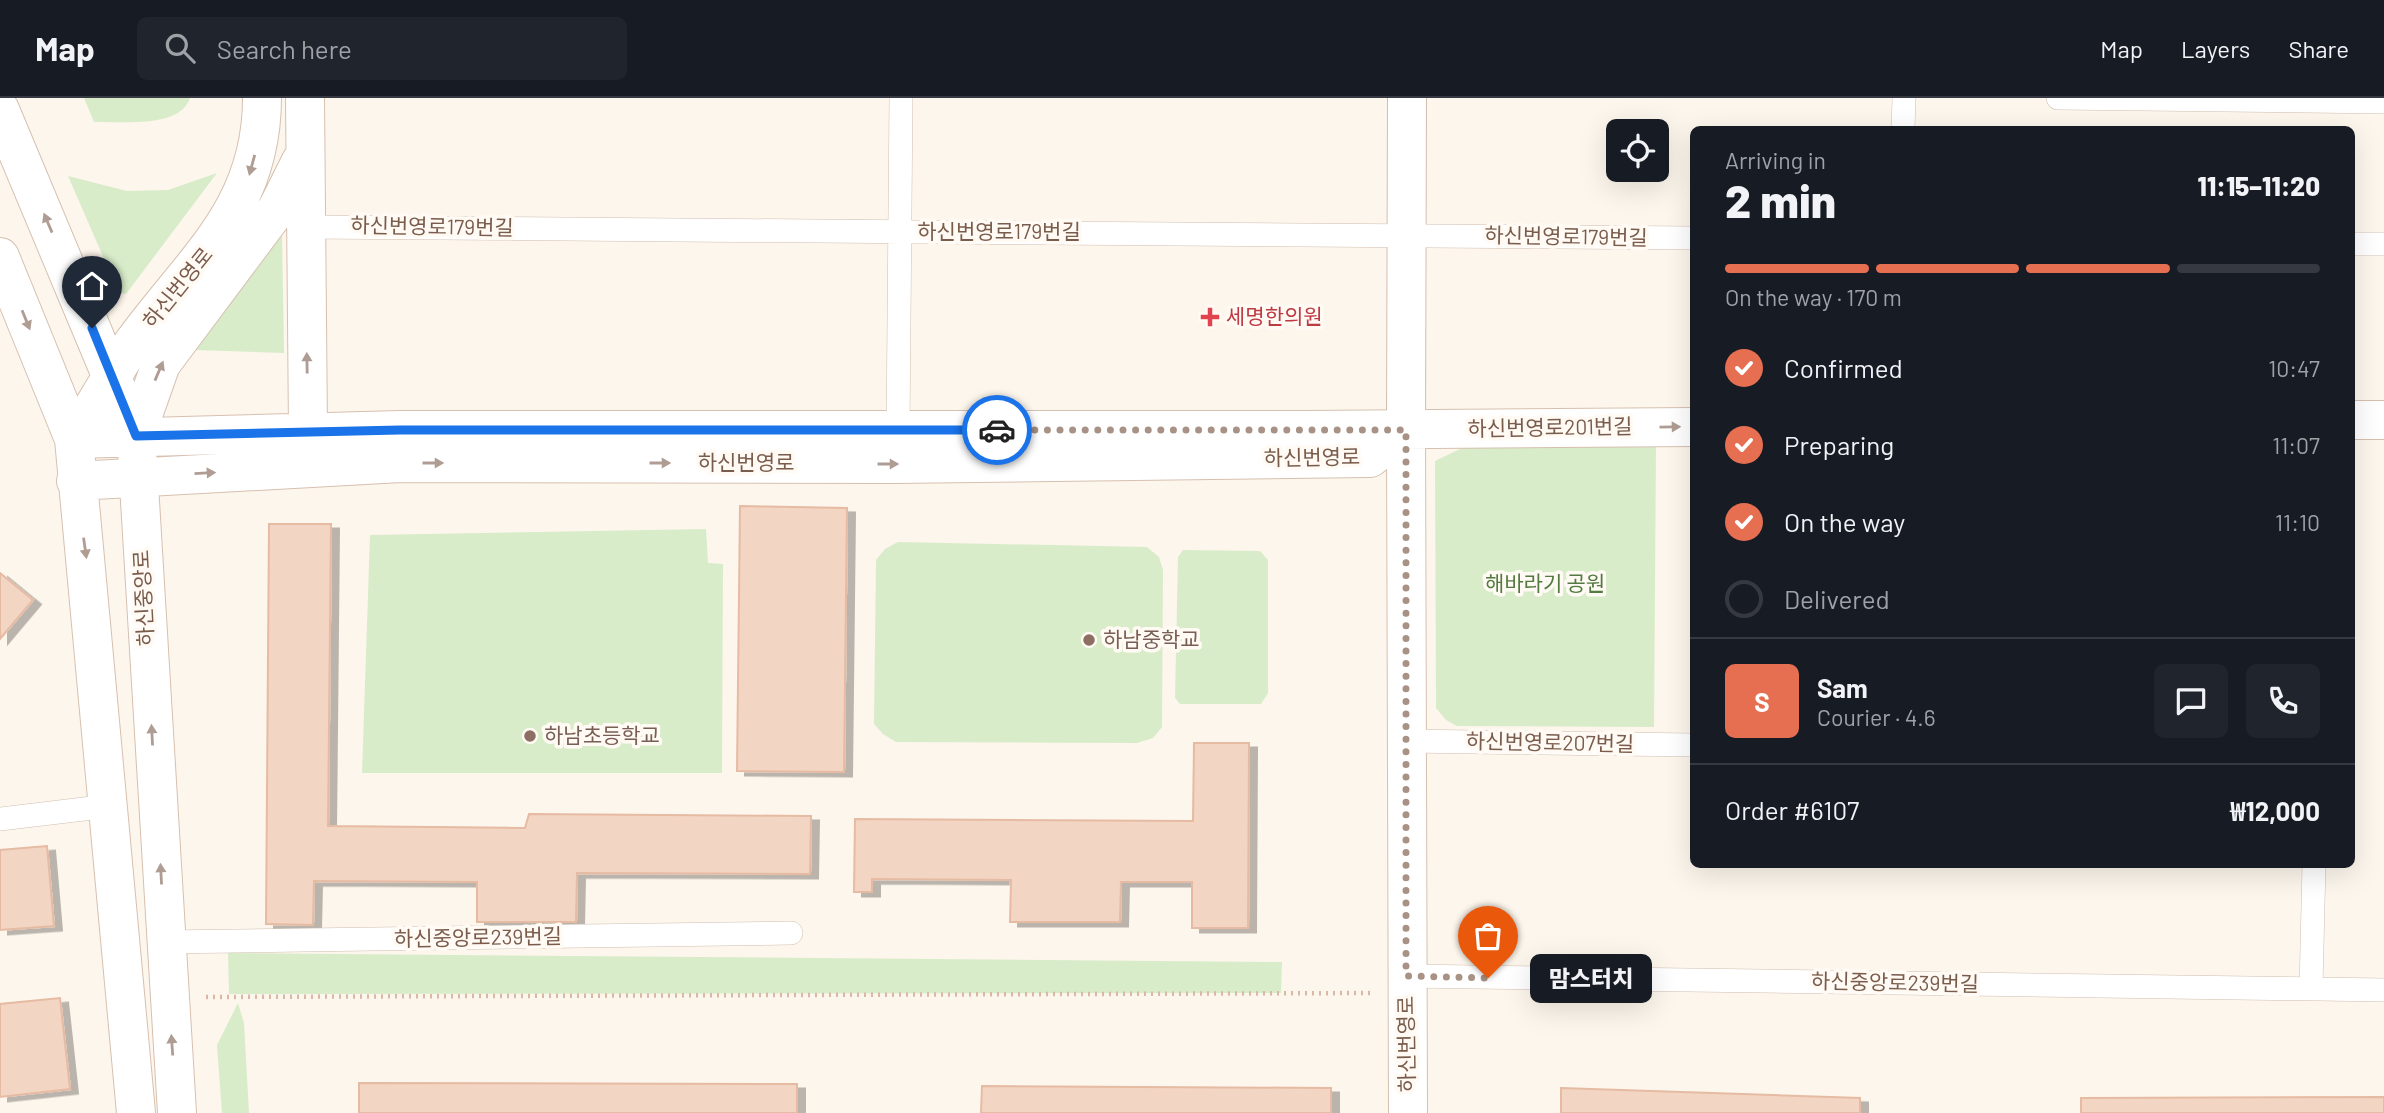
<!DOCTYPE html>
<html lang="en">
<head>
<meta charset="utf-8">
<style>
	body { margin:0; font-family:Barlow,"Noto Sans KR",sans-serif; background:#20242c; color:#f1f3f6; height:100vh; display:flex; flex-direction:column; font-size:26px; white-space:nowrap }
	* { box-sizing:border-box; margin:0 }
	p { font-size:23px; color:#9ea1a6 }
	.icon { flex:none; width:38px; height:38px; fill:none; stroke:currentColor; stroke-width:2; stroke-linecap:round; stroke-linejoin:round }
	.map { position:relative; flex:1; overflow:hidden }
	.drawer { position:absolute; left:1690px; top:28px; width:665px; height:742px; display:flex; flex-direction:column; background:#171b24; border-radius:10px; box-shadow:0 7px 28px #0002 }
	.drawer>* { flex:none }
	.tools { position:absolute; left:1606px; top:21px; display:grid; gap:14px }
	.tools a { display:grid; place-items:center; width:63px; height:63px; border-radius:10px; background:#171b24; box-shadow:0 7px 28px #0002; font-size:35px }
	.pin { position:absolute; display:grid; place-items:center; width:60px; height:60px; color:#fff; margin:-72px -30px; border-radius:50% 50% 50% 0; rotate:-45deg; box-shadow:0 0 7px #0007 }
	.pin .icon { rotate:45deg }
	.courier { position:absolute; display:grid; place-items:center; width:70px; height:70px; margin:-35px; border:5px solid #1a73e8; border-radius:50%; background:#fff; color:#222; box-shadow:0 2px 9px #0007 }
	.bubble { position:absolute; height:49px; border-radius:10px; background:#171b24; box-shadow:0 7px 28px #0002; font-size:23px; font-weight:800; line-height:49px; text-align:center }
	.headline em { font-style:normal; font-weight:800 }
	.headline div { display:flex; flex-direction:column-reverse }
	.headline { display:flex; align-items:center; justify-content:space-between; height:119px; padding:0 35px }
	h1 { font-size:46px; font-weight:800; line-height:52px }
	.bar { display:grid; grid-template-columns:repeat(4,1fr); gap:10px 7px; align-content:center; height:84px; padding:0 35px }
	.bar i { height:9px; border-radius:5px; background:#363941 }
	.bar .current { background:#e76f51 }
	.bar p { grid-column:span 4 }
	.line { display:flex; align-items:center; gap:18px; padding:0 35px; border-top:2px solid #363941 }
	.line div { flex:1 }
	.round { display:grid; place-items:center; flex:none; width:74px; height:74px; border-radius:10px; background:#20242c }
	ol { padding:0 35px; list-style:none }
	li { display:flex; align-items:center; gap:21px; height:77px }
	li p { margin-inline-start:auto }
	li .icon { padding:7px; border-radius:50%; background:#e76f51; color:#fff; stroke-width:4 }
	li:last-child { color:#9ea1a6 }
	li i { width:38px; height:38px; border:4px solid #363941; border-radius:50% }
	header { display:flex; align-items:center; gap:42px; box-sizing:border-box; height:98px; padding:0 35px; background:#171b24; border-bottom:2px solid #363941 }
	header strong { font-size:33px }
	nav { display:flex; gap:38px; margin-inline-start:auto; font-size:24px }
	.search { width:490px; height:63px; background:#20242c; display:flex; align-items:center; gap:18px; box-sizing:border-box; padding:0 24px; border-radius:10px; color:#9ea1a6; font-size:26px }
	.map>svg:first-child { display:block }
	.green { fill:#d8ecc9 }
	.building { fill:#f3d5c3; stroke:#e6bba3; stroke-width:2; filter:url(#shadow) }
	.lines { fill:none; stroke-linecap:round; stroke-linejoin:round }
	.lane-casing { stroke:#d1beb0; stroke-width:24 }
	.street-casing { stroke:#d1beb0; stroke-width:40 }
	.secondary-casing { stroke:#d6c0b0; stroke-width:40 }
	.path { stroke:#d9b8a5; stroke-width:4.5; stroke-dasharray:2 5; stroke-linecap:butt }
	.lane { stroke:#fff; stroke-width:23 }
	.street { stroke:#fff; stroke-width:38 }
	.secondary { stroke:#fff; stroke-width:38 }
	.oneway { fill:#af9d94 }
	.done { stroke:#a89285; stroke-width:7; stroke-dasharray:0 12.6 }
	.route { stroke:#1a73e8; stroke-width:9 }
	.health-dot { fill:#e0444e; stroke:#fffaf3; stroke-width:2.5 }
	.education-dot { fill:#8d6e63; stroke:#fffaf3; stroke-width:2.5 }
	.labels { text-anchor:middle; stroke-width:7; stroke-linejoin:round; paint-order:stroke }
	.street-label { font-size:21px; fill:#7a5c4d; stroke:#fffaf3 }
	.health-label { font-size:21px; fill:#be3a42; stroke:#fffaf3; text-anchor:start }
	.park-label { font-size:21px; fill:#537a41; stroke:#fffaf3 }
	.education-label { font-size:21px; fill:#785e54; stroke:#fffaf3; text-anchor:start }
</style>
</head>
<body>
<header>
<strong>Map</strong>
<div class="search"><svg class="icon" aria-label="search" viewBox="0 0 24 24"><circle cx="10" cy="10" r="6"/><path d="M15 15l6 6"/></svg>Search here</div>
<nav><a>Map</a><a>Layers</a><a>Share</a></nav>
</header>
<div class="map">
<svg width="2384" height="1015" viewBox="0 0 2384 1015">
	<defs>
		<filter id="shadow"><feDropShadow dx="8" dy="4.5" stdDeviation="0" flood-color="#0004"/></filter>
	</defs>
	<rect width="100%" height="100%" fill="#fdf6ec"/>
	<path class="green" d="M84 0H190C180 31 121 23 94 24Z
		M217 75 126 196 119 195 68 78 127 93 168 92Z
		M282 136 284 255 195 252Z
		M1466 348H1656L1654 629 1457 628 1446 622 1436 610 1435 363Z
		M706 431 708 465 723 466 722 675H362L370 437Z
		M898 444 1147 449 1159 459 1163 472 1162 629 1153 640 1137 645 896 644 883 636 874 626 876 462 885 451Z
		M1183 452 1260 453 1268 462V595L1261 606H1180L1175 600 1178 459Z
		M228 855 1282 864 1281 895 229 896Z
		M238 905 244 925 249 1015H222L217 947Z"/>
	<path class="building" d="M740 408 847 410 844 674 737 673Z
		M269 426H331L328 728 525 730 529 716 811 718 810 776 577 775 576 824H477V784L314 783 313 827 266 826Z
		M0 475 33 502 0 541Z
		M1194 645H1249L1248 830H1192V784H1121L1120 824H1010L1011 782 872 781V794H854L855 721 1193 723Z
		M47 748 54 828 0 832V752Z
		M60 900 70 991 0 999V906Z
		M359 985 797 986V1015H359Z
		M982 988 1331 990V1015H981Z
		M1561 990 1860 1000V1015H1561Z
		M2384 999V1015H2081V1000Z"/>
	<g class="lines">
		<defs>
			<path id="lane" d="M2058 0 2384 4
				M1903 32 1904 0
				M305 129 1694 140
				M2352 146H2384
				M898 333 901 0
				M1406 643 1694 647
				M0 721 109 708
				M165 844 791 835
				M1406 878 2384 892
				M2311 890 2314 766"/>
			<path id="street" d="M1406 332 1407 0"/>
			<path id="secondary" d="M305 0 308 333
				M0 12 136 337 177 1015
				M0 159 74 341 136 1015
				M2352 322H2384
				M1406 332 1408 1015
				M136 337 161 266 277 111 301 63
				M74 341 400 332H1306L1694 329
				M74 341C94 309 112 276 133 245 193 162 262 112 262 0
				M76 383 401 365 894 366 1370 360 1406 332"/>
		</defs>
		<use href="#lane" class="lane-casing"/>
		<use href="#street" class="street-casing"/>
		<use href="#secondary" class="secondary-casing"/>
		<path class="path" d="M206 899 1370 895"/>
		<use href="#lane" class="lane"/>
		<use href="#street" class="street"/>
		<use href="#secondary" class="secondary"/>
	</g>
	<defs><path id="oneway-solid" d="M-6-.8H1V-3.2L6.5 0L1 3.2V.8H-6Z" transform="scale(1.75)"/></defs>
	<g class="oneway">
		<use href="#oneway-solid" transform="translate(252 67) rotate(105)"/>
		<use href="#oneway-solid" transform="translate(48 125) rotate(-113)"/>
		<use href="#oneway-solid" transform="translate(26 222) rotate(68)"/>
		<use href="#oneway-solid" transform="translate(307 265) rotate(-91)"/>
		<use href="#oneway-solid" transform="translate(159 273) rotate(-67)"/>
		<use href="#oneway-solid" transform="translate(1670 329) rotate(-1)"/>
		<use href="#oneway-solid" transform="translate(433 365)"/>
		<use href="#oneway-solid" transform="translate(660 365)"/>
		<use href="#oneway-solid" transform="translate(888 366)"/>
		<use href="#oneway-solid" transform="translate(205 375) rotate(-3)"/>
		<use href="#oneway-solid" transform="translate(85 450) rotate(82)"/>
		<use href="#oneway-solid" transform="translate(152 637) rotate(-93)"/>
		<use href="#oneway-solid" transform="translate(161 776) rotate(-93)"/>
		<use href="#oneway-solid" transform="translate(172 947) rotate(-94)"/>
	</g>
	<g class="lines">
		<path class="done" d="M997 332H1406V878L1488 880"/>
		<path class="route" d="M92 230 136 338 400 332H997"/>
	</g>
	<path class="health-dot" d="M1206.5 208.5h7v7h7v7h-7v7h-7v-7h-7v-7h7z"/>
	<g class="education-dot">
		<circle cx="1089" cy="542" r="7"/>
		<circle cx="530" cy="638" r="7"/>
	</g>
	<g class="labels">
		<g class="street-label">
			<text transform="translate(432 129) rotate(1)" y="7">하신번영로179번길</text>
			<text x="999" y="141">하신번영로179번길</text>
			<text transform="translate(1566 139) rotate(1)" y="7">하신번영로179번길</text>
			<text transform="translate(178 190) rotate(-51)" y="7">하신번영로</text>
			<text transform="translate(1550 330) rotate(-1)" y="7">하신번영로201번길</text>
			<text transform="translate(1312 360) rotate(-1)" y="7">하신번영로</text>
			<text x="746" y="372">하신번영로</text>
			<text transform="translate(144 500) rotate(-93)" y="7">하신중앙로</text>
			<text transform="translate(1550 645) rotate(1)" y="7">하신번영로207번길</text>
			<text transform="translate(478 840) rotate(-1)" y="7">하신중앙로239번길</text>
			<text transform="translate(1895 885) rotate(1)" y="7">하신중앙로239번길</text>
			<text transform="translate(1407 946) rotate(-91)" y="7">하신번영로</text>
		</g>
		<g class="health-label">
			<text x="1226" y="226">세명한의원</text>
		</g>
		<g class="park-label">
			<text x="1545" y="493">해바라기 공원</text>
		</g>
		<g class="education-label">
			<text x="1103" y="549">하남중학교</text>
			<text x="544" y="645">하남초등학교</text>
		</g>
	</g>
</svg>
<div class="tools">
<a><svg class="icon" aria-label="locate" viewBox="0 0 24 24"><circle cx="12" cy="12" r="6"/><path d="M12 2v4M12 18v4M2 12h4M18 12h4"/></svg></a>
</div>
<div class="pin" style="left:1488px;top:880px;background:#ea580c"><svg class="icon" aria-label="bag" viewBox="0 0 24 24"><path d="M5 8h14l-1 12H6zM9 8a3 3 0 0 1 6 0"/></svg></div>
<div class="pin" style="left:92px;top:230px;background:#1f2937"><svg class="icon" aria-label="home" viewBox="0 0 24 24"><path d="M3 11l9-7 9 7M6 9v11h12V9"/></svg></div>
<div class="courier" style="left:997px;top:332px"><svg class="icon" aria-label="car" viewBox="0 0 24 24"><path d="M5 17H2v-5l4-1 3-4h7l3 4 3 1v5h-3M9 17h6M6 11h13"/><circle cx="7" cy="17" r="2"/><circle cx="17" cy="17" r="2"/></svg></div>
<div class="bubble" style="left:1530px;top:856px;width:122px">맘스터치</div>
<section class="drawer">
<div class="headline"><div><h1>2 min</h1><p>Arriving in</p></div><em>11:15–11:20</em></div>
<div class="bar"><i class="current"></i><i class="current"></i><i class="current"></i><i></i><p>On the way · 170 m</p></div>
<ol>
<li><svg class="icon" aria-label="check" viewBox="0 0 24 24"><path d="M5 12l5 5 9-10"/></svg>Confirmed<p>10:47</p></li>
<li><svg class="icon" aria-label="check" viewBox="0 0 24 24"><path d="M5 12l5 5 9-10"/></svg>Preparing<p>11:07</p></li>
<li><svg class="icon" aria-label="check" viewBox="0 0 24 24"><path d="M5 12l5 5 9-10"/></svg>On the way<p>11:10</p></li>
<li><i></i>Delivered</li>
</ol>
<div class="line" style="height:126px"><b class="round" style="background:#e76f51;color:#fff">S</b><div><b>Sam</b><p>Courier · 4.6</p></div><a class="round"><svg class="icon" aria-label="chat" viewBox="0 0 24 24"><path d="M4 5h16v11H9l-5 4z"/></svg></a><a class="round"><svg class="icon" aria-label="phone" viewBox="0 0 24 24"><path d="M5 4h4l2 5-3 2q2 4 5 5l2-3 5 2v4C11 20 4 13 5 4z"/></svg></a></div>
<div class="line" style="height:91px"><div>Order #6107</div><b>₩12,000</b></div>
</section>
</div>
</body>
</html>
